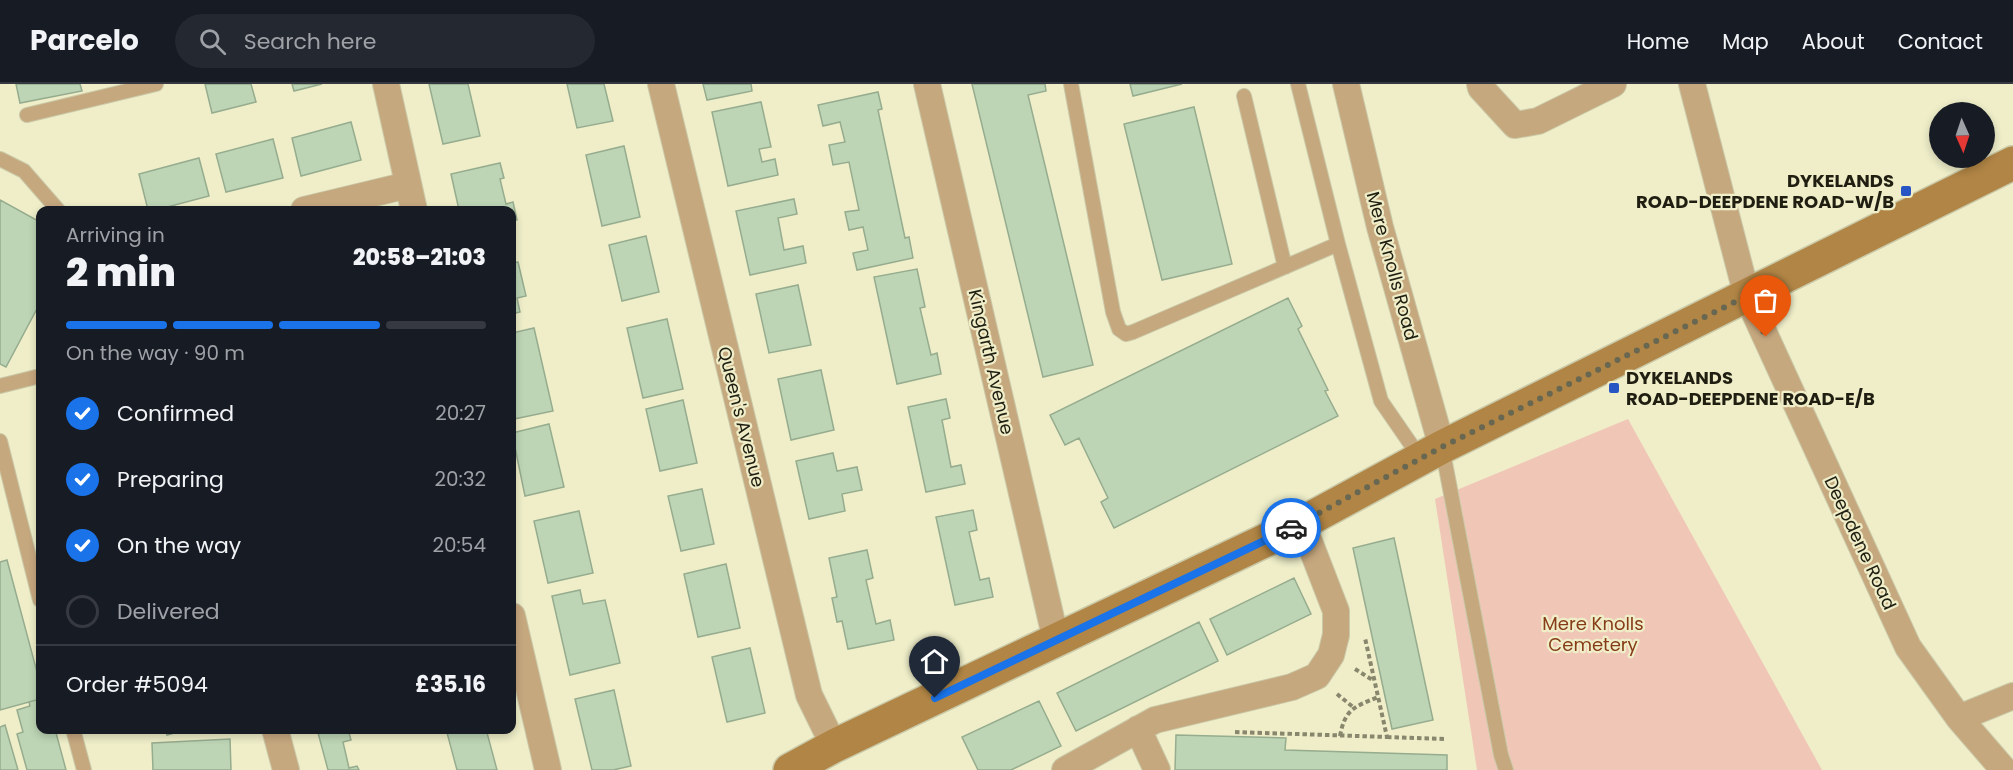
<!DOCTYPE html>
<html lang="en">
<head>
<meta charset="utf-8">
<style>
	body { margin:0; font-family:Poppins,sans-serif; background:#242831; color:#f1f3f6; height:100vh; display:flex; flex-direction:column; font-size:22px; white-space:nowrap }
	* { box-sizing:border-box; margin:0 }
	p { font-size:20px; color:#9ea1a6 }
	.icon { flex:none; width:33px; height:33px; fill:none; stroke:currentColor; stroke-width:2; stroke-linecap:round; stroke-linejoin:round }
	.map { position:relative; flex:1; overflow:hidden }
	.side { position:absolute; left:36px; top:122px; width:480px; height:528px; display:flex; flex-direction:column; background:#171b24; border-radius:12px; box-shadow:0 3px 9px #0003 }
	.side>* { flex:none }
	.needle { width:39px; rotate:177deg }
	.controls { position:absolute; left:1929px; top:18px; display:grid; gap:12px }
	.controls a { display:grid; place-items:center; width:66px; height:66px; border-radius:50%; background:#171b24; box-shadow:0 3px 9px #0003; font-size:30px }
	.pin { position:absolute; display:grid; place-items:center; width:51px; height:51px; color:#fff; margin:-62px -26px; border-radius:50% 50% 50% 0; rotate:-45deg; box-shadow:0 0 6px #0007 }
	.pin .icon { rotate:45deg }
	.courier { position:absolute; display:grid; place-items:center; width:60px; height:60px; margin:-30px; border:4px solid #1a73e8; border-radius:50%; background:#fff; color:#222; box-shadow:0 2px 8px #0007 }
	.head em { font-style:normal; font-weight:800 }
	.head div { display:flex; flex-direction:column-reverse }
	.head { display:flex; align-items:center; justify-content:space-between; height:102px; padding:0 30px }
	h1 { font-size:39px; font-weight:800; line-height:45px }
	.bar { display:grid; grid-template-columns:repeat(4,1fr); gap:9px 6px; align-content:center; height:72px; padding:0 30px }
	.bar i { height:8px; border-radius:4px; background:#363941 }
	.bar .active { background:#1a73e8 }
	.bar p { grid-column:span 4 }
	.line { display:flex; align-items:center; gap:15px; padding:0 30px; border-top:2px solid #363941 }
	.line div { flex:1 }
	ol { padding:0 30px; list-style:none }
	li { display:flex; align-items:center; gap:18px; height:66px }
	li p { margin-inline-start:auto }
	li .icon { padding:6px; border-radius:50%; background:#1a73e8; color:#fff; stroke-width:4 }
	li:last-child { color:#9ea1a6 }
	li i { width:33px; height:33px; border:3px solid #363941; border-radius:50% }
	header { display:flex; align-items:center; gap:36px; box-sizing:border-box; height:84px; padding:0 30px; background:#171b24; border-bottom:2px solid #363941 }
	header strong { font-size:28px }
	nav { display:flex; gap:33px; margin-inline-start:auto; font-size:21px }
	.search { width:420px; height:54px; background:#242831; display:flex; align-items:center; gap:15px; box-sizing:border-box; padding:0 21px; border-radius:33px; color:#9ea1a6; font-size:22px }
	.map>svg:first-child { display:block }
	.green { fill:#f0c7b7 }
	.building { fill:#bdd5b5; stroke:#96ac8e; stroke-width:1.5 }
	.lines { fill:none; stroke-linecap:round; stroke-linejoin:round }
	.lane-casing { stroke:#cac9a8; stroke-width:16 }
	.street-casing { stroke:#cac9a8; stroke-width:28 }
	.secondary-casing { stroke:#cac9a8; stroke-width:36 }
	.path { stroke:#88876e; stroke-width:4; stroke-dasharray:4.5 3; stroke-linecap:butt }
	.lane { stroke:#c6a87f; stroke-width:14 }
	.street { stroke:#c6a87f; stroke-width:26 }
	.secondary { stroke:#b18545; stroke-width:33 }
	.done { stroke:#686751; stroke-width:6; stroke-dasharray:0 10.8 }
	.route { stroke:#1a73e8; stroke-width:8 }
	.poi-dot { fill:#2756c4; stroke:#efeec9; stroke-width:2 }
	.labels { text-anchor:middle; stroke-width:4.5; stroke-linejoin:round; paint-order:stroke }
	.poi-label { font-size:18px; font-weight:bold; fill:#1f1e11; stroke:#efeec9; text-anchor:end }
	.street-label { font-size:18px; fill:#1f1e11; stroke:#efeec9 }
	.park-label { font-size:18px; fill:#873c18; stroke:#efeec9 }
</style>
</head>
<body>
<header>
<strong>Parcelo</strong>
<div class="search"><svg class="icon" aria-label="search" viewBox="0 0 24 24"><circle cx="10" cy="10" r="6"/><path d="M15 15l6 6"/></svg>Search here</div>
<nav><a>Home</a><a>Map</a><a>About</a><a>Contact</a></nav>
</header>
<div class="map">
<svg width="2013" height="686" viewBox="0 0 2013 686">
	<rect width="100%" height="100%" fill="#efeec9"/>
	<path class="green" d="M1628 335 1822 686H1477L1435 415Z"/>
	<path class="building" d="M16 0H80L82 7 20 19Z
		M205 0H251L256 18 212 29Z
		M292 0H322L294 7Z
		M429 0H468L480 52 443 60Z
		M567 0H604L613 37 577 44Z
		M703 0H751L752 7 707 16Z
		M972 0H1045L1046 7 1028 11 1093 281 1043 293Z
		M1130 0H1182L1133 12Z
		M878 8 882 25 878 26 905 154 909 153 913 174 857 186 853 169 868 166 863 143 849 146 845 128 859 126 849 78 833 81 829 61 845 58 840 38 823 42 818 21Z
		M761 18 771 63 759 65 762 78 775 75 778 91 728 102 712 28Z
		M1194 23 1232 180 1162 196 1124 40Z
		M351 38 361 76 301 92 292 54Z
		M273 55 283 94 226 108 216 70Z
		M624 62 640 133 602 142 586 71Z
		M199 74 209 112 156 126H148L139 90Z
		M500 79 504 94 500 95 506 120 513 118 517 136 512 137V126H459L451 90Z
		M794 115 797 130 778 134 784 166 803 162 806 179 750 191 736 127Z
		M0 116 40 138V219L6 283 0 280Z
		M646 152 659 208 622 217 609 161Z
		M518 178 526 212 517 214 520 228 512 230V179Z
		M917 185 925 223 920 224 931 271 937 269 941 290 897 300 874 193Z
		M798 201 811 261 769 269 756 210Z
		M1288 214 1302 242 1298 245 1328 306 1325 307 1338 332 1114 444 1101 418 1108 414 1079 354 1065 361 1050 331Z
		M667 235 683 305 643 314 627 244Z
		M534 244 553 327 514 335 512 325V249Z
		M821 286 834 346 791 356 778 295Z
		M946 315 950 334 942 336 951 383 961 381 965 400 926 408 908 323Z
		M683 316 697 379 660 387 646 325Z
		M549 340 564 403 525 412 512 349Z
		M833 369 837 387 857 383 862 406 842 410 845 427 809 435 796 377Z
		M702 405 714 460 681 467 668 412Z
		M973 426 977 446 969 448 980 496 989 494 993 513 955 521 936 433Z
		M579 427 593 489 548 499 534 437Z
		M1394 454 1433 636 1392 645 1353 464Z
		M867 466 873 494 866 496 876 540 890 536 894 556 848 565 842 537 837 538 832 514 837 513 829 474Z
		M7 476 40 599V615L0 626V478Z
		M726 480 740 544 698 553 684 490Z
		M1294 494 1311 530 1227 571 1210 535Z
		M580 506 583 520 605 516 620 579 570 591 552 512Z
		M1199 538 1218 577 1076 647 1057 609Z
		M750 564 765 629 727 638 712 573Z
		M614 606 631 682 613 686H592L575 615Z
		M40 615V645H55L66 686H27L17 650 23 648 17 626 30 622 29 618Z
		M1039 617 1061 662 1011 686H978L962 653Z
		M5 641 18 686H0V643Z
		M166 645H189L167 651Z
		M317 645H348L351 656 343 658 349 684 357 682 359 686H328Z
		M446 645H486L497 686H457Z
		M1176 651 1286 654 1285 666 1447 671V686H1175Z
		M230 655 231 686H153L152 659Z"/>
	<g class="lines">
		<defs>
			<path id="lane" d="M1071 0 1113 228 1119 245 1126 250 1133 248 1338 160 1381 317 1421 375
				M1298 0 1338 160
				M1244 12 1285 183
				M27 31 156 0
				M0 75 24 87 58 126
				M0 302 40 292
				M0 357 40 516
				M1442 363 1501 671 1506 686
				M73 645 84 686"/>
			<path id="street" d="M386 0 414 126
				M661 0 809 611 834 662
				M927 0 1056 556
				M1346 0 1380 143 1442 363
				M1480 0 1481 4 1515 41 1538 37 1613 0
				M1692 0 1747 212 1908 563 1959 634 2004 686
				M304 126 408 101
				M512 532 548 686
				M1959 634 2013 612
				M275 645 286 686
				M1138 645 1157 686
				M1065 686 1155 636 1292 603 1317 592 1331 571 1336 551V527L1302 439"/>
			<path id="secondary" d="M790 686 834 662 1302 439 1442 363 2013 79"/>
		</defs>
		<use href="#lane" class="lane-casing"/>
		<use href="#street" class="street-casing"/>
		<use href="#secondary" class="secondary-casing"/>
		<path class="path" d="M1355 585 1374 597
			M1337 610 1353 623
			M1235 648 1387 653 1365 554
			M1340 652C1345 625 1354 623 1378 613
			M1387 653 1444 655"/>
		<use href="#lane" class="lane"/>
		<use href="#street" class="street"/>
		<use href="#secondary" class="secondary"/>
	</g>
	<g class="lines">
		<path class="done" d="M1291 444 1442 363 1747 212 1766 253"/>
		<path class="route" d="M935 614 1291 444"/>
	</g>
	<g class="poi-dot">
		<rect x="1900" y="101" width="12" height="12" rx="3"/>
		<rect x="1608" y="298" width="12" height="12" rx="3"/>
	</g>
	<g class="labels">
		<g class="poi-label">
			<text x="1894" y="103">DYKELANDS<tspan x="1894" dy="21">ROAD-DEEPDENE ROAD-W/B</tspan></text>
			<text x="1626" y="300" text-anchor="start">DYKELANDS<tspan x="1626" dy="21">ROAD-DEEPDENE ROAD-E/B</tspan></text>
		</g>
		<g class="street-label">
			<text transform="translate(1392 182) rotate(75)" y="6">Mere Knolls Road</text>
			<text transform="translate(991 278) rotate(77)" y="6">Kingarth Avenue</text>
			<text transform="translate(741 333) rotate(76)" y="6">Queen's Avenue</text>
			<text transform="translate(1860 459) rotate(65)" y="6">Deepdene Road</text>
		</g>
		<g class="park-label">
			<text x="1593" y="546">Mere Knolls<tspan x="1593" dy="21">Cemetery</tspan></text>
		</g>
	</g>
</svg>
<div class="controls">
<a><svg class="needle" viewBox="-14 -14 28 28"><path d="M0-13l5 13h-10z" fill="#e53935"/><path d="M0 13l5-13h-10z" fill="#9ea1a6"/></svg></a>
</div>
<div class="pin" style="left:1766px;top:253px;background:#ea580c"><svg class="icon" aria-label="bag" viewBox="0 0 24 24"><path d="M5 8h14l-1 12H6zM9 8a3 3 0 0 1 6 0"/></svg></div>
<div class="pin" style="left:935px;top:614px;background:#1f2937"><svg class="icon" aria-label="home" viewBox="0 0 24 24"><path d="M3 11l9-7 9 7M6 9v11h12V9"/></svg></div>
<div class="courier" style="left:1291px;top:444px"><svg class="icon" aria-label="car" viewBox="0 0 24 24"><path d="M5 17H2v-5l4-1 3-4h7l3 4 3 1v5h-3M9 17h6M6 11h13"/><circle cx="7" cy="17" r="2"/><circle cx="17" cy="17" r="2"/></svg></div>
<section class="side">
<div class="head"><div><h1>2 min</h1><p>Arriving in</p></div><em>20:58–21:03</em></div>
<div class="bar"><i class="active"></i><i class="active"></i><i class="active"></i><i></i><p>On the way · 90 m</p></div>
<ol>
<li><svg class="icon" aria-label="check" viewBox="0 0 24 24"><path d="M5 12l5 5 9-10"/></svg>Confirmed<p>20:27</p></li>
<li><svg class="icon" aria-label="check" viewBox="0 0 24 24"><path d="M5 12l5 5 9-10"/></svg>Preparing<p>20:32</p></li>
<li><svg class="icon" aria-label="check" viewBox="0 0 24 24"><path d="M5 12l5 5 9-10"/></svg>On the way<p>20:54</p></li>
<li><i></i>Delivered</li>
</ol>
<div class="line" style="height:78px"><div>Order #5094</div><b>£35.16</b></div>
</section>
</div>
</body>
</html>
